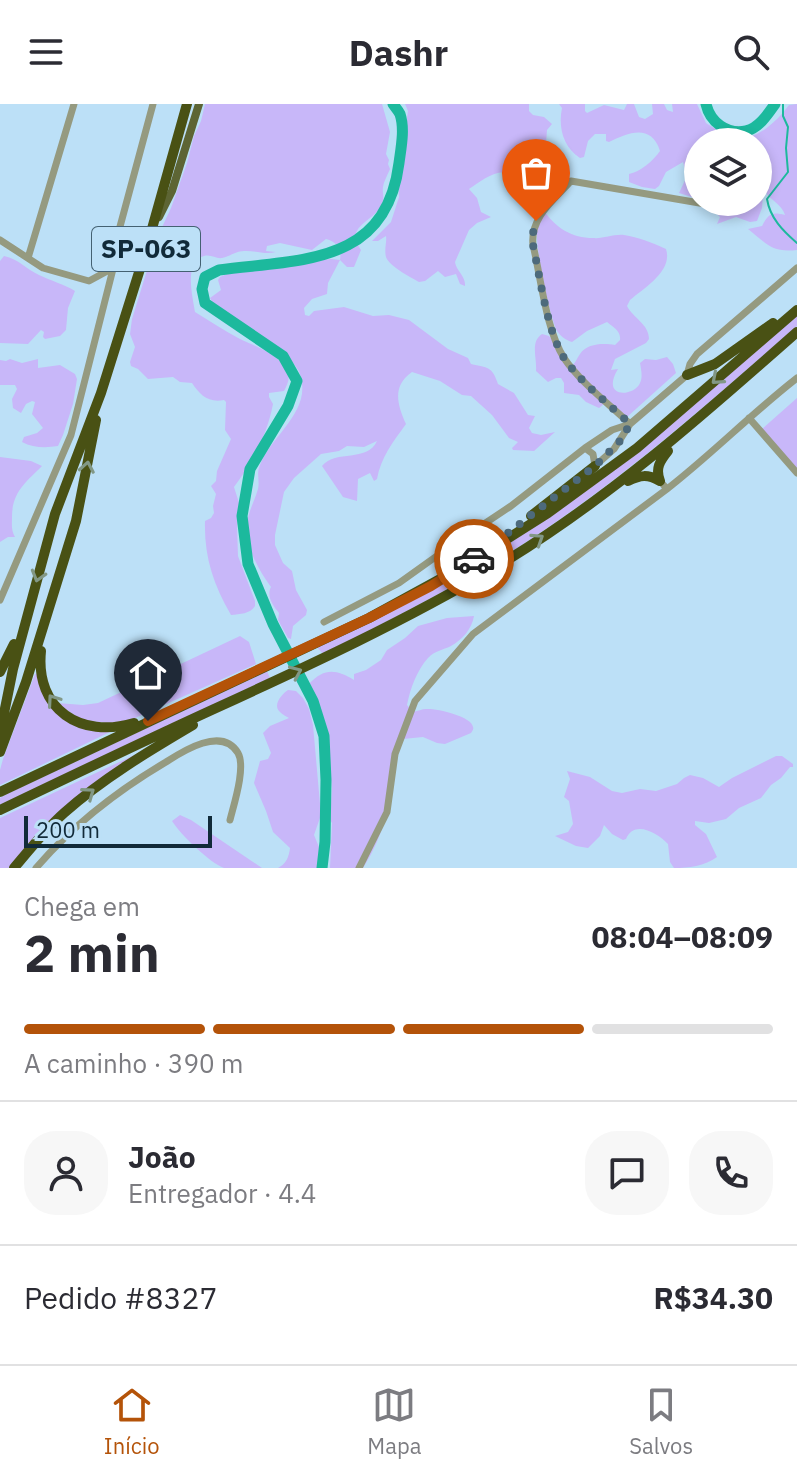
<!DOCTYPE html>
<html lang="pt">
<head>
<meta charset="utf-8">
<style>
	body { margin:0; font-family:"IBM Plex Sans",sans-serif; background:#f7f7f7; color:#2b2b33; height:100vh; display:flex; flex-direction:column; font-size:30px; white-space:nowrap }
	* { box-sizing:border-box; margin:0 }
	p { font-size:26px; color:#7c7c81 }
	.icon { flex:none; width:44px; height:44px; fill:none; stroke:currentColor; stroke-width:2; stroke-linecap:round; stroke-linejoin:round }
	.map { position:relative; height:764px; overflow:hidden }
	.panel { display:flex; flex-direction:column; background:#fff; flex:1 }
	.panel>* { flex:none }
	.fabs { position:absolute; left:684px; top:24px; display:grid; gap:16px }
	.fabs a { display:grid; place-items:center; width:88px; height:88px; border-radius:50%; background:#fff; box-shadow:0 4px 12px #0003; font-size:40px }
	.scale { position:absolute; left:24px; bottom:20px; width:188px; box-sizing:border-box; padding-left:8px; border:4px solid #112a39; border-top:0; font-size:22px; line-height:28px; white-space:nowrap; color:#112a39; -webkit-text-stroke:6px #bce0f7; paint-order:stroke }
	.pin { position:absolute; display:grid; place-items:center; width:68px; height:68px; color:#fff; margin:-82px -34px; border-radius:50% 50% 50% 0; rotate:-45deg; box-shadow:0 0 8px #0007 }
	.pin .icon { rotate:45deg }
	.courier { position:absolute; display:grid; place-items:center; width:80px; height:80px; margin:-40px; border:6px solid #b45309; border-radius:50%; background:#fff; color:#222; box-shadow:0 2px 10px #0007 }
	.overview em { font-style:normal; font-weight:700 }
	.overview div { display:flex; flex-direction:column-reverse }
	.overview { display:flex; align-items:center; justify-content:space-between; height:136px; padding:0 24px }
	h1 { font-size:52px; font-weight:700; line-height:60px }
	.bar { display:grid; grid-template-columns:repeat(4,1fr); gap:12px 8px; align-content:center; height:96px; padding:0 24px }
	.bar i { height:10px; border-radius:6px; background:#e1e1e2 }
	.bar .active { background:#b45309 }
	.bar p { grid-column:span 4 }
	.line { display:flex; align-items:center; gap:20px; padding:0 24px; border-top:2px solid #e1e1e2 }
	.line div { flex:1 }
	.round { display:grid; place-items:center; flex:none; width:84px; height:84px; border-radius:32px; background:#f7f7f7 }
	header { display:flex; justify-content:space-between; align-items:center; height:104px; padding:0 24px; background:#fff; font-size:36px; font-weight:700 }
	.dock { display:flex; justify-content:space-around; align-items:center; height:112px; border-top:2px solid #e1e1e2; background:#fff; font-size:22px; color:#7c7c81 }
	.dock a { display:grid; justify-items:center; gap:4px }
	.dock .active { color:#b45309 }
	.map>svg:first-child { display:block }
	.green { fill:#c8b7f9 }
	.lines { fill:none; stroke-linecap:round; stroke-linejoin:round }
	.stream { stroke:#1cb99d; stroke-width:2 }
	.river { stroke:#1cb99d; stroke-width:11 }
	.minor { stroke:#959a80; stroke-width:7 }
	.major { stroke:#5d6534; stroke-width:8 }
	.highway { stroke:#495114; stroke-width:10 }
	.oneway { stroke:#829886 }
	.done { stroke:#4d6a7c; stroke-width:8; stroke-dasharray:0 14.4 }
	.route { stroke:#b45309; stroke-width:10 }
	.labels { text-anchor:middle; stroke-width:6; stroke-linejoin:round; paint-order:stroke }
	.shield { fill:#bce0f7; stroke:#446172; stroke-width:2 }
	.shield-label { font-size:26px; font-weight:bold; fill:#112a39 }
</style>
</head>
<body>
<header><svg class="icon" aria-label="menu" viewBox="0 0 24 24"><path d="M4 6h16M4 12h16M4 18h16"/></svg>Dashr<svg class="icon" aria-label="search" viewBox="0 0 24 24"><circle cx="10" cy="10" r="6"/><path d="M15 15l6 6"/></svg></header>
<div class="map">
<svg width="797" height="764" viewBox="0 0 797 764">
	<rect width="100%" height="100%" fill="#bce0f7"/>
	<path class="green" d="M205 0H382L390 28 386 50 389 56 388 60 390 65C388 70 384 77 383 83 382 90 385 94 382 101 372 119 344 122 361 146L354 163H347L340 156 328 179 327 190 312 195 304 204 305 211 309 212 314 207 344 203 373 212 389 211 409 216 448 245 468 254 471 260C488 264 492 262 498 280L514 289 528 311 535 312 529 324 532 329 541 331 555 328 534 347 513 346 512 344 518 338 509 334 492 311 471 292 462 291 440 277 412 268C392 282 397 300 406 320 393 338 381 353 377 375L374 377 370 369 358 375 357 397 343 393 322 362C336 345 367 359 377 337L364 343 347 342 339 347 321 350 294 374 284 388 275 431V441L283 459 292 467 296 486 307 506 306 511 293 522 291 535 288 534 278 516 279 509C273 502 266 492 271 483 258 465 246 444 247 420 248 408 255 396 258 385 260 377 256 369 260 361 271 332 310 309 301 274 300 268 296 262 292 258 285 249 279 243 270 237 251 224 221 215 210 194L221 186 218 176 220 173 229 169 289 159 331 155 340 156C342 145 337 138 326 135L312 146 280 139 267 142 266 147 276 148C266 151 257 147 246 147 237 146 231 152 222 154 216 155 211 150 204 152 183 157 193 194 195 208 210 217 225 227 240 235 256 243 281 250 288 269 290 276 287 281 284 287L269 289V293L273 300C267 331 253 358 234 383L240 402 237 422 238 452 255 497V502C250 510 240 510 231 511 213 480 204 452 205 417L211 414 214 409 213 402 216 390 211 382 216 377 217 367 231 335 225 326 226 298 224 296C208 299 200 291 192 279L180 278 173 273 148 275 138 265 131 262 130 258 135 243 130 230 132 215 157 134 171 104 187 59 194 32 201 17Z
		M405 0H529V7L533 11 544 13 552 20 547 26 546 39 539 54H537L529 47C527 59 519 63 509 69 495 65 480 78 469 85L477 94 481 108 491 113 477 119 469 126 455 158C456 167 466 172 465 182L460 180 456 170 445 173 438 167 425 177 419 178C410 173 389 162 386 153 384 146 387 138 386 132L378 137H372L391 118 399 93 398 75 408 7Z
		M559 0H585V7L587 9 604 1 624 6 627 0H634L639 13 645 15 653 10 652 0H664L667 6 673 8 672 0H697L706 19C714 24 726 32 735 34 756 38 778 16 789 1L797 0V146C772 149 767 140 748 125L762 122C769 109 772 108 785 111 782 101 772 97 766 89L763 91 762 104 757 117 750 118 736 113 717 120 720 113 714 107 715 104 705 98H758V38H698V95L679 89 687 72 683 58 666 68 659 82 655 85 642 83 629 78V70C640 68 653 57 660 47 651 19 628 29 609 38L606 37V30H595L588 37 584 53 580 54C563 43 558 23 562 4Z
		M545 108C556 124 572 134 593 134 603 135 613 130 624 131 638 133 653 139 666 145 673 167 645 183 630 196L627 202C633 214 649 220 649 235L646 239 615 255 611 266 618 265C600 295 634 293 640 279 643 273 641 265 640 259L645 255 656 256 667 253 673 260 676 269 627 313 605 299 599 304 586 298 579 291 564 289V279L561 274H556L548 278 536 267C537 253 530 238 542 230L549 232 572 262C576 258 577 254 580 250 587 239 604 239 615 241L620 236C621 227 614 224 607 218L587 227 572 238C566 236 561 233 557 227 549 210 535 143 537 125 538 120 542 114 545 108Z
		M4 152C19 155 26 165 39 171 51 177 64 180 75 187L68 204 66 226 60 232 45 235 43 233 44 228 41 226 28 240 0 239V157Z
		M797 211V222C714 294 632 367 541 428 472 475 398 512 323 550L317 543 477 460 541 418Z
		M10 255 22 259 38 255V264L60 261 75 270 77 275 73 300 63 331 58 342C46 344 33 344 22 338L24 333 37 329 43 324 32 310 35 298 32 297 26 300 21 309 13 304 12 295 17 285 15 281H0V256L6 257Z
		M797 294V367L762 325Z
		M0 353 31 357 42 362C26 378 12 388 12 413 12 421 11 426 15 433H8L0 438Z
		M474 512C472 525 462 536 451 542 443 546 434 547 428 554 417 566 410 585 407 601L413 608C418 607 422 605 426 605 435 604 472 612 473 623 474 625 472 627 471 629L445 640 437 639 423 633 403 635 399 639C393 683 388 726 363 764H330L332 719 330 716 332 684 330 666 324 645V620L309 580C324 564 336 565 354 576V570L366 566 381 556 387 546 405 534 418 522 447 514Z
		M240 532 249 538 256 560 126 618 116 620 81 616 57 599 83 601 98 599Z
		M267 567 270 574 0 701V694L7 690Z
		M38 569 54 604 112 627 0 681V666L3 655 35 570Z
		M288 586 296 587 303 594 309 605 313 621 321 711 314 731 321 748 320 749 319 764H278C286 760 289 753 290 744L273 728 266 707 254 679 260 657 268 655 271 649 263 629 270 622 289 614C286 612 283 611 280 608 272 601 282 590 288 586Z
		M147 645 90 685 10 764H0V714Z
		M776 652H782L793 660V663H790L781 674 771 681 761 694 739 704 726 715 709 719 695 717V721L706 730 717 753C705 762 688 764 674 764L670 758 668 740C658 729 634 715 626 735L623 736 612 730 604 721 600 732 588 744 576 742 555 732 568 728 573 720 569 697 564 693 570 675 567 667 590 673 612 687 622 689 640 685 656 687 677 680 684 674 690 671 703 674 719 683 732 674Z
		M180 711 191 716 262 764C251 764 234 764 224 764 210 759 180 730 172 717Z"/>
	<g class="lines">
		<path class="stream" d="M783 0V12L788 23 786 44 788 68 767 95C770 114 783 127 797 139"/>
		<path class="river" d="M706 0C710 18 727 31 746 27 759 24 768 10 775 0
			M322 764 325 738 326 676 324 632 313 597 273 520 248 460 242 412 250 365 288 302 297 277 283 252 205 199 202 185 205 173 219 166C300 155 386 162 399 59 401 44 405 25 400 10 398 6 395 3 393 0"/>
		<path class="minor" d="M0 136 43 164 89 177 146 146
			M28 154 74 0
			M749 314 797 369
			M630 320C609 300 580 278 564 254 546 226 541 174 533 141 530 113 554 96 571 77L717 102
			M585 344 593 350 595 362 614 345 630 320 687 271 690 260 697 250 797 164
			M667 385C712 350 752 309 797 274
			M0 496 71 331 113 165 111 156 153 0
			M324 518 399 479 448 444 511 402 585 344 612 326 630 320
			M36 764C73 721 117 687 166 658 183 647 222 622 238 649 246 663 234 700 230 716
			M359 764 387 708 395 650 415 597 473 530 667 385 660 377"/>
		<path class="major" d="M159 113 172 87 199 0"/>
		<path class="highway" d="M687 271 715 260 773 219
			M628 377C641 371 647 370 660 377
			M660 377C655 364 660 357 668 347
			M531 412 595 362
			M41 547C35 606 81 635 134 619
			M0 568 14 540
			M0 629 13 565 55 410 101 289 146 146 187 0
			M0 648 26 578 76 417 96 316
			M0 688 369 514 466 461 548 409 637 344 797 206
			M0 706C71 672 142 638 214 605 310 561 405 517 496 463 606 397 701 313 797 228
			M14 764C30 745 46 725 64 709 102 675 149 647 193 621"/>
	</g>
	<defs><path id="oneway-chevron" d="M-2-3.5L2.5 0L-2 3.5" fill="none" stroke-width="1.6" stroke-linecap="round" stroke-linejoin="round" transform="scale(2)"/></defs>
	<g class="oneway">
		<use href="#oneway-chevron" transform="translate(717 275) rotate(139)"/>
		<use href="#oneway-chevron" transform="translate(87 363) rotate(-80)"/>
		<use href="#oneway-chevron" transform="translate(538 435) rotate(-33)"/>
		<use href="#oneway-chevron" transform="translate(38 472) rotate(106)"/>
		<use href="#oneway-chevron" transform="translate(296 568) rotate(-24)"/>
		<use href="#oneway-chevron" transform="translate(53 596) rotate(-125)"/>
		<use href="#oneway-chevron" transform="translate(89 689) rotate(-36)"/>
	</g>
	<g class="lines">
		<path class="done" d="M474 455 595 362 621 336 630 320C609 300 580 278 564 254 547 227 540 173 533 141V129L536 117"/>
		<path class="route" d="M148 617 369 514 431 482 474 455"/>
	</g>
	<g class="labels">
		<rect class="shield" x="92" y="123" width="108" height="44" rx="6"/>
		<g class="shield-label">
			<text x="146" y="154">SP-063</text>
		</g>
	</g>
</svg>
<div class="fabs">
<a><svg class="icon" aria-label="layers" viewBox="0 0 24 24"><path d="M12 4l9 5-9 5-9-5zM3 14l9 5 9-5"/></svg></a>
</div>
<div class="scale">200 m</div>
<div class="pin" style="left:536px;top:117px;background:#ea580c"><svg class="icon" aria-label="bag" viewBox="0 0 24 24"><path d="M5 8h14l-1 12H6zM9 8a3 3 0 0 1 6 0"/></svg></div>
<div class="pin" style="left:148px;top:617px;background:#1f2937"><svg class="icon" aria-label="home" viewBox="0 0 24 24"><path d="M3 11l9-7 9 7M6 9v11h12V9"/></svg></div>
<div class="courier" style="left:474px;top:455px"><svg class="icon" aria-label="car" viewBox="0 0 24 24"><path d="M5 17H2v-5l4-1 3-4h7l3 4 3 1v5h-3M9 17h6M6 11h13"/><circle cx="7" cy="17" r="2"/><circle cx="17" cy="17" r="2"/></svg></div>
</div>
<section class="panel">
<div class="overview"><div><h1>2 min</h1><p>Chega em</p></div><em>08:04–08:09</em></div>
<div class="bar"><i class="active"></i><i class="active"></i><i class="active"></i><i></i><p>A caminho · 390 m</p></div>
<div class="line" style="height:144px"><a class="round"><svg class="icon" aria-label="person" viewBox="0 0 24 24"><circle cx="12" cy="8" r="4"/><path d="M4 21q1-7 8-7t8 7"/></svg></a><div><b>João</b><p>Entregador · 4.4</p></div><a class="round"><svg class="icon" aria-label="chat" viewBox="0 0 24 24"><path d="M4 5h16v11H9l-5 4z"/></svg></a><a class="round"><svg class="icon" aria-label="phone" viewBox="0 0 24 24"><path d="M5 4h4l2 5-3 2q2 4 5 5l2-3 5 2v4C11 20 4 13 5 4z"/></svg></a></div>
<div class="line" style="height:104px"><div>Pedido #8327</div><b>R$34.30</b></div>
</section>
<nav class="dock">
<a class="active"><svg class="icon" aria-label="home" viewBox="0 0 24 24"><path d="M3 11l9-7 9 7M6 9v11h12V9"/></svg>Início</a>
<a><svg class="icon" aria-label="map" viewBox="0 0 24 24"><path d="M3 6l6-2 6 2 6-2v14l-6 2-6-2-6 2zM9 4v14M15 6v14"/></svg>Mapa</a>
<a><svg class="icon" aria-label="saved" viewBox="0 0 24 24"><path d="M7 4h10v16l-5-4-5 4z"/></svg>Salvos</a>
</nav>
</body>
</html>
